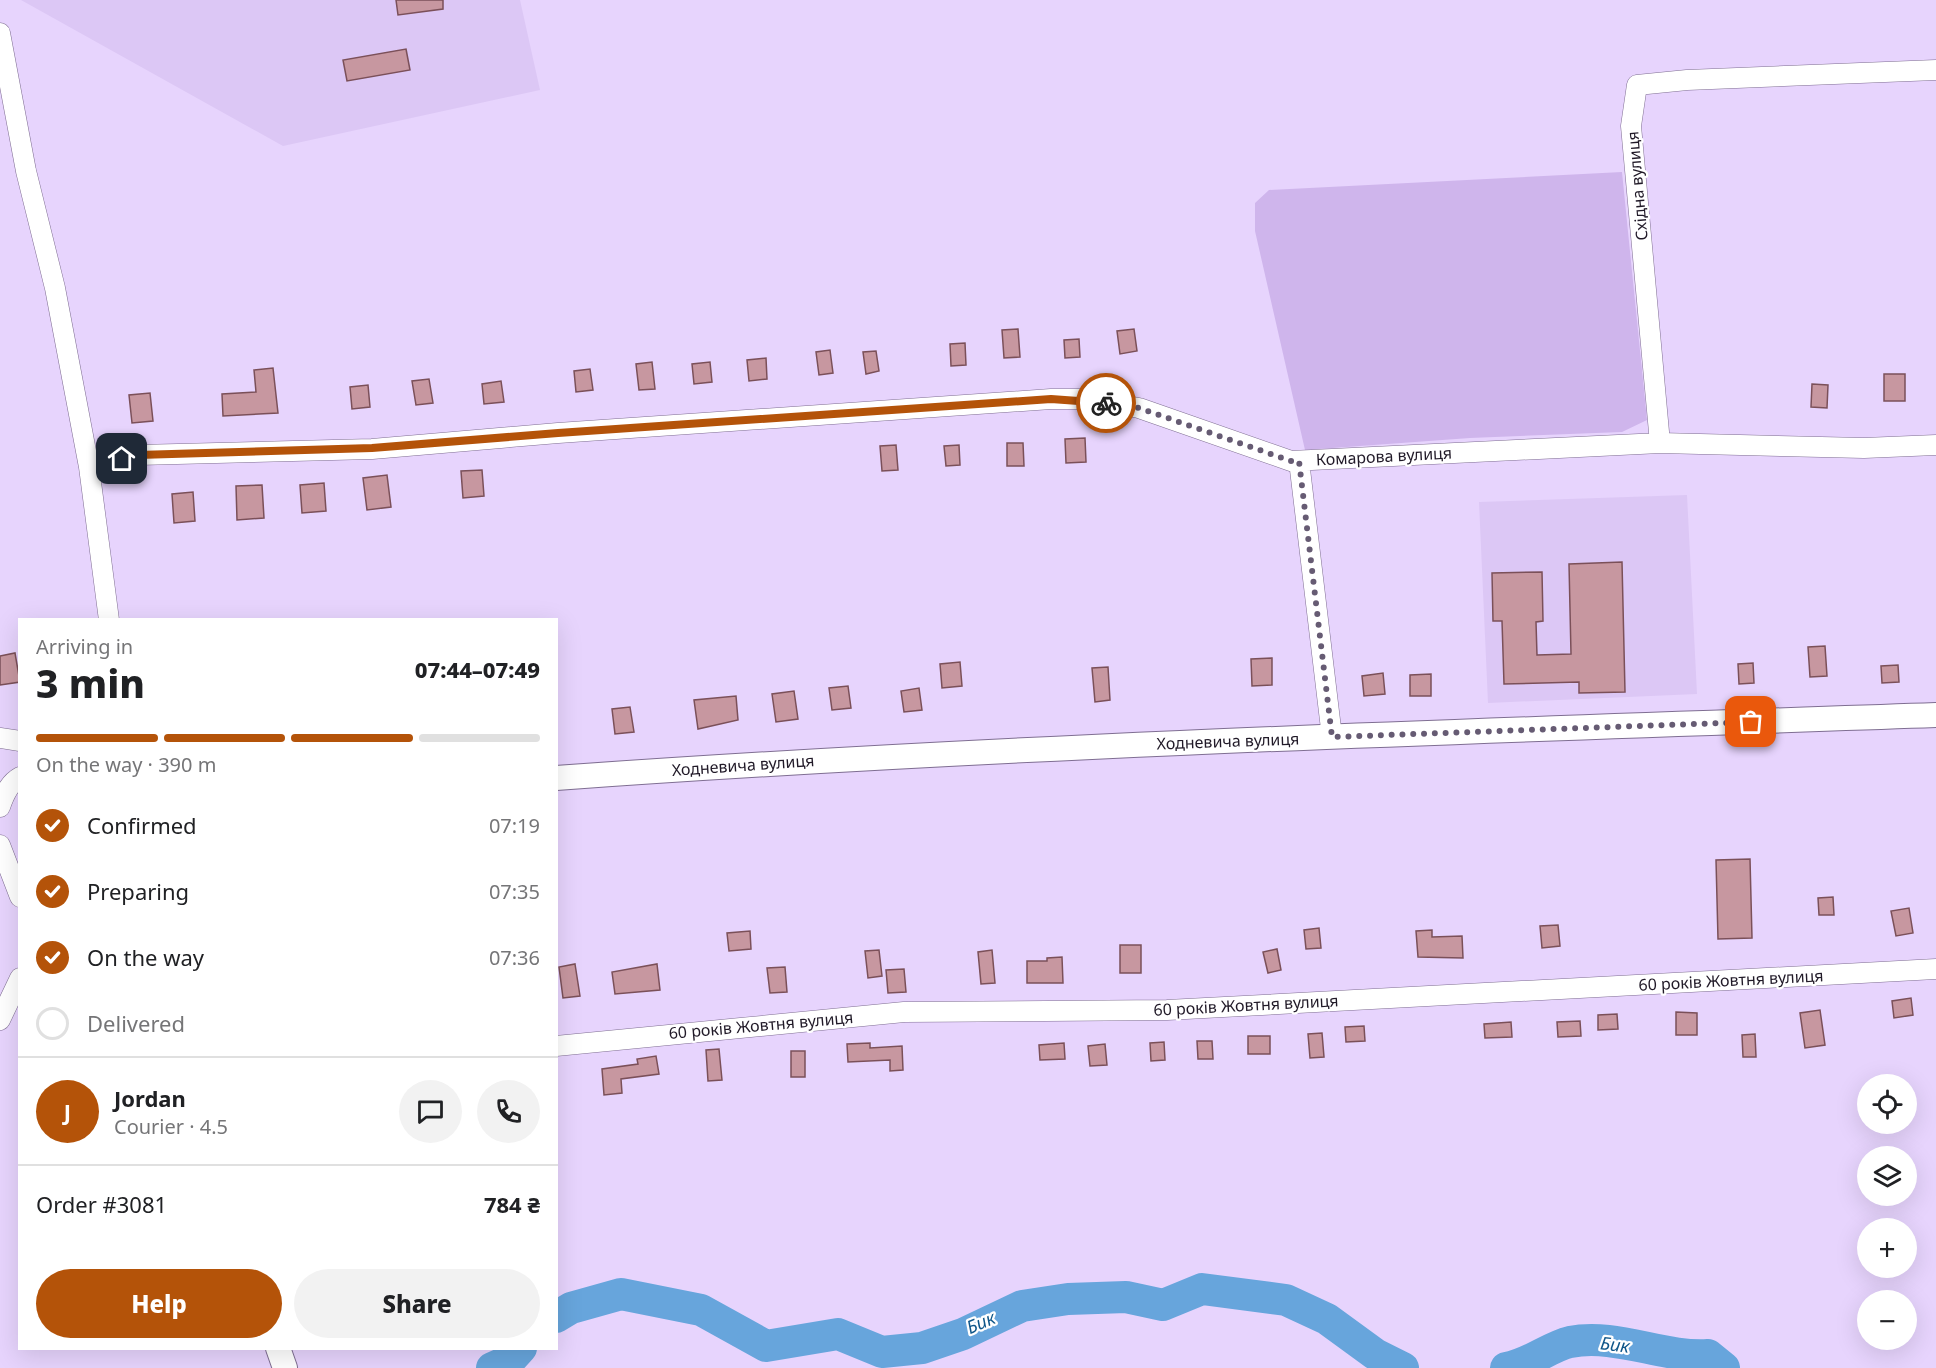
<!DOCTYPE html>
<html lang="en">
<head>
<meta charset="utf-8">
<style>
	body { margin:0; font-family:"Noto Sans",sans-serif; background:#f2f2f2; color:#202124; height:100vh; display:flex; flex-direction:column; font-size:22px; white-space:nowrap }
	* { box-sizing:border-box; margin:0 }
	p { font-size:20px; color:#757577 }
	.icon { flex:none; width:33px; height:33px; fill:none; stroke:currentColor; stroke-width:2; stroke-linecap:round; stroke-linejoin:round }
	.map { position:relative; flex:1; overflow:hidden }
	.panel { position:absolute; left:18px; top:618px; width:540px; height:732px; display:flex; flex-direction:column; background:#fff; border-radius:0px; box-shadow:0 6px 24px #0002 }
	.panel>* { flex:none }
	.fabs { position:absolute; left:1857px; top:1074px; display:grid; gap:12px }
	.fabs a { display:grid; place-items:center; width:60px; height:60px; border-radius:50%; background:#fff; box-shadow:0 6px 24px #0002; font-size:30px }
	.pin { position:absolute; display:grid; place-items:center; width:51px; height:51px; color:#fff; margin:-26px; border-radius:12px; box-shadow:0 3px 9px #0006 }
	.courier { position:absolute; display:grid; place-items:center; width:60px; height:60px; margin:-30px; border:4px solid #b45309; border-radius:50%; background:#fff; color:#222; box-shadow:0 2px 8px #0007 }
	.summary em { font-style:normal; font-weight:800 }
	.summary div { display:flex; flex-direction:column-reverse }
	.summary { display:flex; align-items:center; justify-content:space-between; height:102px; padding:0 18px }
	h1 { font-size:39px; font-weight:800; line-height:45px }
	.bar { display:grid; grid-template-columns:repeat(4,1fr); gap:9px 6px; align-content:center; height:72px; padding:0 18px }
	.bar i { height:8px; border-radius:4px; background:#e0e0e0 }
	.bar .on { background:#b45309 }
	.bar p { grid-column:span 4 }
	.line { display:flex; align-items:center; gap:15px; padding:0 18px; border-top:2px solid #e0e0e0 }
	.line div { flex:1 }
	.round { display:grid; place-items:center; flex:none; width:63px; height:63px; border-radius:32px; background:#f2f2f2 }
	ol { padding:0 18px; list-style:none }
	li { display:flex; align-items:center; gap:18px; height:66px }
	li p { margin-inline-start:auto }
	li .icon { padding:6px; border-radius:50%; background:#b45309; color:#fff; stroke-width:4 }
	li:last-child { color:#757577 }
	li i { width:33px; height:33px; border:3px solid #e0e0e0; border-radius:50% }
	.primary-button { display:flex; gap:12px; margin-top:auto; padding:12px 18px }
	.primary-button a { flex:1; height:69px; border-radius:36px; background:#b45309; color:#fff; font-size:24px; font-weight:800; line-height:69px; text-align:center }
	.primary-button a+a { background:#f2f2f2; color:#202124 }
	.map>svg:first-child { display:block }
	.built { fill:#dcc7f5 }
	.green { fill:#cfb5ec }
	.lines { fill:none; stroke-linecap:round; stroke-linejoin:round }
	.river { stroke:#67a5dc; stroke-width:32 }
	.building { fill:#c797a0; stroke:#7b5059; stroke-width:1.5 }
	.minor-casing { stroke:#7f6e92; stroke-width:21 }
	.major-casing { stroke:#7f6e92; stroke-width:26 }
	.minor { stroke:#fff; stroke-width:20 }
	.major { stroke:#fff; stroke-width:24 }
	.done { stroke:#665b73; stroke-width:6; stroke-dasharray:0 10.8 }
	.route { stroke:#b45309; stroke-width:8 }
	.labels { text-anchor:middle; stroke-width:4.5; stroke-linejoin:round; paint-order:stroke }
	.street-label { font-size:16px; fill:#211a28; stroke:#fff }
	.water-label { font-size:18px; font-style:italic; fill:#0f5689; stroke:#fff }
</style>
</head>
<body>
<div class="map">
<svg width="1936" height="1368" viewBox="0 0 1936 1368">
	<rect width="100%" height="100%" fill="#e7d4fd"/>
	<path class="built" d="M21 0H520L540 90 283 146Z
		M1687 495 1697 694 1488 703 1479 502Z"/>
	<path class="green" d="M1622 172 1647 420 1622 432 1470 438 1305 450 1255 231V203L1269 190Z"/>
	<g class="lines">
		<path class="river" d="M556 1317 571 1308 621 1294 701 1310 766 1346 838 1334 882 1352 922 1348 963 1334 1022 1306 1068 1299 1126 1297 1163 1305 1202 1289 1286 1300 1327 1319 1375 1354 1403 1368
			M492 1368 510 1360 521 1348
			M1506 1368C1530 1364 1549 1347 1570 1342 1616 1333 1663 1358 1708 1355L1724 1368"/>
	</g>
	<path class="building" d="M396 0H443V9L398 15Z
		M406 49 410 70 347 81 343 60Z
		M1018 329 1020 357 1004 358 1002 330Z
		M1134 329 1137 351 1120 354 1117 331Z
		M1079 339 1080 357 1065 358 1064 340Z
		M965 343 966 365 951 366 950 344Z
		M830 350 833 373 819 375 816 352Z
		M876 351 879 371 866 374 863 352Z
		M766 358 767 379 749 381 747 360Z
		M652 362 655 389 639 390 636 364Z
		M710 362 712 382 694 384 692 364Z
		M273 368 278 413 223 416 222 394 256 392 254 370Z
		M590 369 593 390 576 392 574 371Z
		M1884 374H1905V401H1884Z
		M429 379 433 403 416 405 412 381Z
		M501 381 504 402 484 404 482 384Z
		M1812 384 1828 385 1827 408 1811 407Z
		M368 385 370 407 352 409 350 387Z
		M150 393 153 421 132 423 129 395Z
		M1085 438 1086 462 1066 463 1065 439Z
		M1007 443H1023L1024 466H1007Z
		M896 445 898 470 882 471 880 446Z
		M959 445 960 465 946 466 944 446Z
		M482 470 484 496 463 498 461 471Z
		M387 475 391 507 367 510 363 478Z
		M324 483 326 511 302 513 300 485Z
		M262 485 264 518 237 520 236 486Z
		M193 492 195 521 174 523 172 494Z
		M1622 562 1625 692 1579 693V682L1504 684 1502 621H1493L1492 573 1542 572 1543 621 1536 622 1537 655 1571 654 1569 564Z
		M1825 646 1827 676 1810 677 1808 647Z
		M15 653 20 682 0 685V656Z
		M1272 658V685L1252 686 1251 659Z
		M960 662 962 686 942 688 940 664Z
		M1753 663 1754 683 1739 684 1738 664Z
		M1898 665 1899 682 1882 683 1881 666Z
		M1108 667 1110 700 1095 702 1092 668Z
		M1383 673 1385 694 1364 696 1362 676Z
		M1431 674V696H1410V675Z
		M848 686 851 708 832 710 829 688Z
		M919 688 922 710 904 712 901 691Z
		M794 691 798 719 776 722 772 694Z
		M736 696 738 720 698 729 694 700Z
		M630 707 634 732 615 734 612 709Z
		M1750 859 1752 938 1718 939 1716 860Z
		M1833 897 1834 915H1819L1818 898Z
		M1909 908 1913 933 1896 936 1891 911Z
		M1558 925 1560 946 1542 948 1540 926Z
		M1319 928 1321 948 1306 949 1304 930Z
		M1432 930V937L1462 936 1463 958 1418 957 1416 931Z
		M750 931 751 949 729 951 727 933Z
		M1120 945H1141V973H1120Z
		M1277 949 1281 970 1268 973 1263 952Z
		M879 950 882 976 868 978 865 951Z
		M992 950 995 983 981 984 978 952Z
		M1062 957 1063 983H1027V961H1047V958Z
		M575 964 580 996 563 998 559 967Z
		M657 964 660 990 615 994 612 972Z
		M785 967 787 992 770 993 767 968Z
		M904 969 906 992 888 993 886 970Z
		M1911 998 1913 1015 1894 1018 1892 1001Z
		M1820 1010 1825 1045 1805 1048 1800 1013Z
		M1676 1012 1697 1013V1035H1676Z
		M1617 1014 1618 1029 1598 1030V1015Z
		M1580 1021 1581 1036 1558 1037 1557 1022Z
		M1511 1022 1512 1037 1485 1038 1484 1024Z
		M1364 1026 1365 1041 1346 1042 1345 1027Z
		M1322 1033 1324 1057 1310 1058 1308 1034Z
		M1755 1034 1756 1057H1743L1742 1035Z
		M1248 1036H1270V1054H1248Z
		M1197 1041H1212L1213 1059H1198Z
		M1164 1042 1165 1060 1151 1061 1150 1043Z
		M870 1043V1048L902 1046 903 1070 890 1071V1060L848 1062 847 1044Z
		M1064 1043 1065 1059 1040 1060 1039 1045Z
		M1105 1044 1107 1065 1090 1066 1088 1046Z
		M719 1049 722 1080 708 1081 706 1050Z
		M791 1051H805V1077H791Z
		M656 1056 659 1074 621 1079 622 1093 604 1095 602 1069 638 1064 637 1059Z"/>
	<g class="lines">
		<defs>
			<path id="minor" d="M0 33 26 171 55 288 89 467 109 620
				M1660 443 1631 126 1637 85 1687 80 1936 70
				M1299 461 1332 737
				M89 467 138 455 372 449 558 433 1051 399H1086L1139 408 1291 461 1660 443 1864 448 1936 445
				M0 738 20 741
				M0 807C4 795 9 783 20 777
				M0 845 20 897
				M0 1020 20 978
				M556 1046 904 1012 1167 1010 1936 969"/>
			<path id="major" d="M556 778C1016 745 1476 731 1936 715
				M278 1348 285 1368"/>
		</defs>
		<use href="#minor" class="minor-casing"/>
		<use href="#major" class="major-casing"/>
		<use href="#minor" class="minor"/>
		<use href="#major" class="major"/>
	</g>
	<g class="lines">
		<path class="done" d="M1106 403 1139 408 1291 461H1299L1332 737 1751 722"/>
		<path class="route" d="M122 459 138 455 372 448 558 433 1051 399 1106 403"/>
	</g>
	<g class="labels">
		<g class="street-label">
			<text transform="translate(1637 186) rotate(-95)" y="6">Східна вулиця</text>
			<text transform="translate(1384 456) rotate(-3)" y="6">Комарова вулиця</text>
			<text transform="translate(1228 741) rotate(-2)" y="6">Ходневича вулиця</text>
			<text transform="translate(743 765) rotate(-4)" y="6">Ходневича вулиця</text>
			<text transform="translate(1731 980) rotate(-3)" y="6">60 років Жовтня вулиця</text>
			<text transform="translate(1246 1005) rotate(-3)" y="6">60 років Жовтня вулиця</text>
			<text transform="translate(761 1025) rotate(-5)" y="6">60 років Жовтня вулиця</text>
		</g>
		<g class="water-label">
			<text transform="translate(981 1323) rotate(-23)" y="6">Бик</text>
			<text transform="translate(1615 1345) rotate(7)" y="6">Бик</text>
		</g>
	</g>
</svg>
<div class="fabs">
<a><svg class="icon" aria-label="locate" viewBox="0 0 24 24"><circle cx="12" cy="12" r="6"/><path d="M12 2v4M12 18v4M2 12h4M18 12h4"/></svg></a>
<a><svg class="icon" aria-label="layers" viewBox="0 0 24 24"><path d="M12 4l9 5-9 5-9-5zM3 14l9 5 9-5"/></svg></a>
<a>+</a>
<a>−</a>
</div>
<div class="pin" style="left:1751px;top:722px;background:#ea580c"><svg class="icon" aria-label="bag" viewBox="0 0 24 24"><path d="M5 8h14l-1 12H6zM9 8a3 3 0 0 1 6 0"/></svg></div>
<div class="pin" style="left:122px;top:459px;background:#1f2937"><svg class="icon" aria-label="home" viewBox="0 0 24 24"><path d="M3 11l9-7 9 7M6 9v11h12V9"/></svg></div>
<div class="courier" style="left:1106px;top:403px"><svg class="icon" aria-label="bike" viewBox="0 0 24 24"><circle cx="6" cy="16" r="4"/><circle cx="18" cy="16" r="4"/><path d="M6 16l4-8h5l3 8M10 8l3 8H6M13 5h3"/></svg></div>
<section class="panel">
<div class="summary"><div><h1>3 min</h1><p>Arriving in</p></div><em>07:44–07:49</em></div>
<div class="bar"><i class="on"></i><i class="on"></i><i class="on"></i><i></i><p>On the way · 390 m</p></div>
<ol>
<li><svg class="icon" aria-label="check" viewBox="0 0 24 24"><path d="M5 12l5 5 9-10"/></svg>Confirmed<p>07:19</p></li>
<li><svg class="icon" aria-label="check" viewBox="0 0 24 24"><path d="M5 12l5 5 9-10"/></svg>Preparing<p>07:35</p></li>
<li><svg class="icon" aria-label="check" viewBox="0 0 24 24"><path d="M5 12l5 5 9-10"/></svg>On the way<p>07:36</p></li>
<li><i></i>Delivered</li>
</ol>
<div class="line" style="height:108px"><b class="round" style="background:#b45309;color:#fff">J</b><div><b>Jordan</b><p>Courier · 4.5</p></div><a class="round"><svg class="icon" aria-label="chat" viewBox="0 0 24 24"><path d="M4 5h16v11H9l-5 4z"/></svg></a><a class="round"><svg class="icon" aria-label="phone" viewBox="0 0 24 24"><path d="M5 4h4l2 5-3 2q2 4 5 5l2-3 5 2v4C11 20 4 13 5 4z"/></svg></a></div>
<div class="line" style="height:78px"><div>Order #3081</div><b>784 ₴</b></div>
<div class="primary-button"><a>Help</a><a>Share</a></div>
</section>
</div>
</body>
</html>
